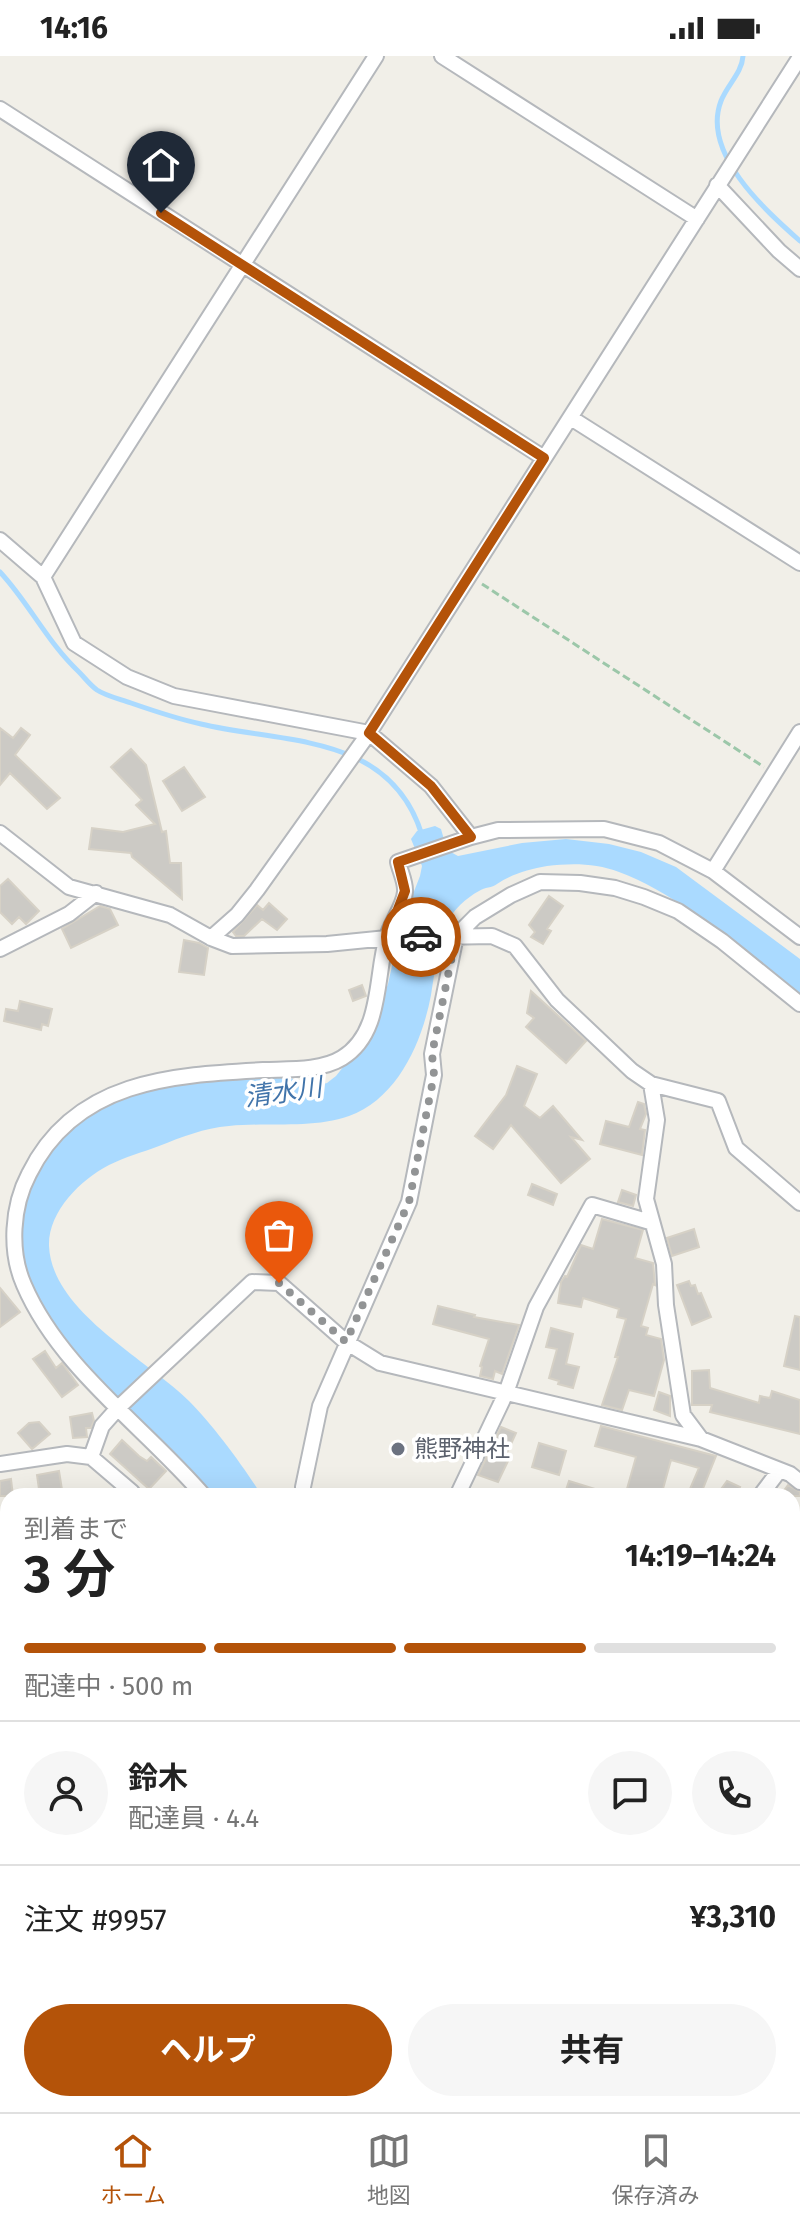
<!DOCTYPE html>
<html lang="ja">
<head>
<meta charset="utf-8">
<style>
	body { margin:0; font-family:"Fira Sans","Noto Sans JP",sans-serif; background:#f6f6f6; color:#222; height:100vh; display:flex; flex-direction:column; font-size:30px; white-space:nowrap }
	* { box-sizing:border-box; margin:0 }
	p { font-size:26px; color:#767676 }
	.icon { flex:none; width:44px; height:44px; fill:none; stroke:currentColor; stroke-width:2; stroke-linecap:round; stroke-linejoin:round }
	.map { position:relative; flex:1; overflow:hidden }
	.sheet { position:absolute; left:0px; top:1432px; width:800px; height:624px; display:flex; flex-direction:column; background:#fff; border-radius:24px 24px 0 0; box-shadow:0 8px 32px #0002 }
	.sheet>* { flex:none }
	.pin { position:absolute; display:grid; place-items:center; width:68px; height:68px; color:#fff; margin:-82px -34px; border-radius:50% 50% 50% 0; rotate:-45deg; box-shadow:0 0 8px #0007 }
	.pin .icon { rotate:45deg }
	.courier { position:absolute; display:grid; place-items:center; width:80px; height:80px; margin:-40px; border:6px solid #b45309; border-radius:50%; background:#fff; color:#222; box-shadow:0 2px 10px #0007 }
	.overview em { font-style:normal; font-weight:700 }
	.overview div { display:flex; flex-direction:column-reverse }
	.overview { display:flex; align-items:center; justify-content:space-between; height:136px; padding:0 24px }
	h1 { font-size:52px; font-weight:700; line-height:60px }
	.bar { display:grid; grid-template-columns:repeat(4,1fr); gap:12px 8px; align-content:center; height:96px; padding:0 24px }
	.bar i { height:10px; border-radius:6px; background:#e0e0e0 }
	.bar .selected { background:#b45309 }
	.bar p { grid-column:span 4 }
	.line { display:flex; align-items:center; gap:20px; padding:0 24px; border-top:2px solid #e0e0e0 }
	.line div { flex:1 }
	.round { display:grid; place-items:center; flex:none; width:84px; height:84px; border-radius:42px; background:#f6f6f6 }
	.primary-button { display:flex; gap:16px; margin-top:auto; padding:16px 24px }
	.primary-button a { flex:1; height:92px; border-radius:48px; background:#b45309; color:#fff; font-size:32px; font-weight:700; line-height:92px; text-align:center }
	.primary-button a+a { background:#f6f6f6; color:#222 }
	.status { display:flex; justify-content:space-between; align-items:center; height:56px; padding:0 40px; background:#fff; direction:ltr }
	.status svg { height:22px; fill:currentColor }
	.menu { display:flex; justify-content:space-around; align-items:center; height:112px; border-top:2px solid #e0e0e0; background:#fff; font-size:22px; color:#767676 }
	.menu a { display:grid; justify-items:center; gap:4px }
	.menu .selected { color:#b45309 }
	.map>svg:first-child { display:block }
	.water { fill:#aadaff }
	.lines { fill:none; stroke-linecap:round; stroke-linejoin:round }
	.stream { stroke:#aadaff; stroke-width:5 }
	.building { fill:#cccac5; stroke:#d6d1c6; stroke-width:2 }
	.minor-casing { stroke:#b5b8bc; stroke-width:18 }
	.trunk-casing { stroke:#f9ab00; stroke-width:28 }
	.path { stroke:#9cc7a9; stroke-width:3; stroke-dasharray:8 4; stroke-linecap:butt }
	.minor { stroke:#fff; stroke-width:14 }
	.trunk { stroke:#feeaa1; stroke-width:24 }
	.done { stroke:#929495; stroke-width:8; stroke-dasharray:0 14.4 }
	.route { stroke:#b45309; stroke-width:10 }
	.worship-dot { fill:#6b7280; stroke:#fff; stroke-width:3 }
	.labels { text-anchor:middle; stroke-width:7; stroke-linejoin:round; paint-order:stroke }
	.worship-label { font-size:24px; fill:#5b616d; stroke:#fff; text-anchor:start }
	.water-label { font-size:26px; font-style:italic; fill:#4174aa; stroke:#fff }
</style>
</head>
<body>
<div class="status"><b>14:16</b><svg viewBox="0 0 49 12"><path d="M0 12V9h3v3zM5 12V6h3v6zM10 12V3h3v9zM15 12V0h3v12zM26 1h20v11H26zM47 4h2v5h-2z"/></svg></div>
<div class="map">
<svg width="800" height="2056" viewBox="0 0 800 2056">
	<rect width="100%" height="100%" fill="#f1efe8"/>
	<path class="water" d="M435 770 441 773 447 794 458 800 522 787 566 783 609 788 641 796 676 811 800 903V941C749 900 680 838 619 816 596 807 571 807 547 810 529 813 512 818 497 828 492 832 485 831 479 835 466 842 453 854 447 867 438 891 435 914 431 939 422 987 397 1043 349 1060 313 1073 267 1066 229 1070 204 1072 182 1081 159 1090 143 1096 125 1101 109 1109 80 1124 48 1156 49 1190 52 1256 147 1303 189 1345 213 1369 244 1411 262 1440H210C179 1408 149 1375 118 1343 77 1299 39 1266 24 1205 17 1180 19 1158 27 1134 55 1050 155 1027 233 1023 250 1023 271 1018 288 1021 294 1022 302 1029 308 1032L327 1027 336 1020 371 976 388 928 401 869 420 820 422 810 411 783 417 775Z"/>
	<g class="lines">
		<path class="stream" d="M743 0C742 17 727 29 721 45 701 97 765 154 800 185
			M0 516C29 547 47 586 79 616 85 622 90 629 97 634 106 640 120 643 131 647 154 655 178 663 201 668 284 688 390 676 422 779"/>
	</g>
	<path class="building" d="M0 672 13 682 21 672 30 679 15 699 60 742 47 753 10 717 0 729Z
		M131 693 146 709 162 776 166 775 170 807H181L182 843 132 801 131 797 89 793 92 772 123 776 155 768 136 749 142 744 111 711Z
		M184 711 205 741 182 755 163 725Z
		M8 823 39 855 26 868 19 861 12 868 0 856V830Z
		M549 840 563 850 547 873 551 875 543 888 531 881 535 876 529 869Z
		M269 847 287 863 277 874 262 863 244 880H236L233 876 257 849 263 854Z
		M100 850 110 853 118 869 71 892 62 873Z
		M184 884 199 887 208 892 204 919 179 916Z
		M362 929 366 940 353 945 349 934Z
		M531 935 586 985 566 1007 526 971 534 962 527 957Z
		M20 945 52 953 48 970 42 968 41 974 4 965 6 953 18 955Z
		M517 1010 537 1018 524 1050 540 1062 553 1050 582 1084 571 1081 590 1103 561 1127 511 1069 493 1093 475 1080 506 1039Z
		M638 1046 644 1048 646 1058 640 1073 645 1074 642 1099 600 1088 606 1065 629 1071Z
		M532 1128 557 1138 553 1149 528 1139Z
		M622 1134 636 1139 633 1150 618 1146Z
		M602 1163 643 1174 635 1202 653 1207 655 1229 653 1228 641 1270 648 1272 646 1279 661 1283 664 1304 654 1340 629 1334 622 1354 602 1349 618 1301H615L626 1263 617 1261 619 1253 583 1242 581 1251 558 1247 561 1226 565 1220 567 1221 581 1189 593 1193Z
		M694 1173 699 1191 672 1200 667 1182Z
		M689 1225 691 1230 695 1229 698 1238 701 1237 711 1261 692 1269 677 1229Z
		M0 1232 20 1256 0 1271Z
		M438 1250 475 1259 474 1261 519 1269 502 1318 495 1315 493 1323 480 1320 482 1311 480 1310 489 1283 433 1268Z
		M795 1260 800 1261V1314L784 1310Z
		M551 1272 573 1278 566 1308 579 1311 573 1332 558 1328 559 1325 549 1322 557 1293 546 1291Z
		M45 1295 56 1312 62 1307 78 1329 62 1341 33 1303Z
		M709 1314 710 1332 759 1347 760 1340 770 1342 772 1335 800 1344V1378L710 1356 712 1349H692V1315Z
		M659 1336 670 1340V1360L654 1354Z
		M92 1357 94 1365 91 1372H86L87 1381 73 1382 70 1361Z
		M39 1366 50 1378 32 1393 18 1377 29 1367Z
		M601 1370 716 1400 700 1440H687L699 1412 671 1404 661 1440H625L636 1401 595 1390Z
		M501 1371 516 1377 506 1399 510 1401 498 1426 478 1419Z
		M122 1384 139 1400 147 1405 151 1401 166 1415 149 1433 110 1398Z
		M539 1387 566 1395 559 1419 532 1411Z
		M59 1415 63 1440H40L37 1419Z
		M11 1423 13 1440H0V1425Z
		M569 1425 608 1437V1440H564Z
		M727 1425 740 1431 735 1440H716Z
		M788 1429 800 1436V1440H780Z"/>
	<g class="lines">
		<defs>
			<path id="minor" d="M442 0 697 163
				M0 53 544 402
				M717 129 779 195 800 213
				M571 362 800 507
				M0 484 43 521 74 587 127 621 174 640 369 677 431 730 471 781
				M43 521 376 0
				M0 777 69 831 170 859 211 882 232 890 327 888 387 882 492 880 515 890 557 944 632 1015 651 1028 657 1064 646 1143 664 1208 666 1249 683 1359 701 1383
				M713 815 800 676
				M211 882 237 859 257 834 369 677 800 1
				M0 893 69 858 96 837
				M651 1028 718 1045 736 1092 800 1147
				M91 1401 132 1436V1440
				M0 1408 67 1398 91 1401 102 1370 118 1352 252 1226 279 1227 346 1286 380 1307 701 1383 790 1418 800 1426
				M204 1440C146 1372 60 1313 24 1229 9 1195 12 1150 29 1118 75 1024 172 1019 264 1014 288 1013 321 1015 342 1002 383 977 375 920 387 881 391 866 404 850 405 836 406 827 400 815 398 806L471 781 498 774 604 773 659 787 713 815 800 881
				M303 1440V1431L320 1350 409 1146 434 1019 432 998 456 880 475 861 511 839 540 826 580 827 615 832 644 841 678 855 722 885 800 948
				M457 1440 506 1337 536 1251 592 1149 650 1166
				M760 1440 779 1415
				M0 1546 8 1560
				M0 1578 8 1571
				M792 1840 800 1856
				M546 2048 547 2056
				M265 2056 266 2048
				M591 2056 601 2048"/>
			<path id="trunk" d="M0 2034 8 2036
				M63 2048 98 2056"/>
		</defs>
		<use href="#minor" class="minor-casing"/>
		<use href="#trunk" class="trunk-casing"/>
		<path class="path" d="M482 528 764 711"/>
		<use href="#minor" class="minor"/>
		<use href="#trunk" class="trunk"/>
	</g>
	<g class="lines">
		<path class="done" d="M279 1227 346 1286 409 1146 434 1019 432 998 456 880 421 881"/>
		<path class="route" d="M161 157 544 402 369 677 431 730 471 781 398 806 405 835 387 882 421 881"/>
	</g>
	<circle class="worship-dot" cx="398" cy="1393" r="8"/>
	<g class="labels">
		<g class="worship-label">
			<text x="414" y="1401">熊野神社</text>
		</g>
		<g class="water-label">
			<text transform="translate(283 1036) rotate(-8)" y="9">清水川</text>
		</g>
	</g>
</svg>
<div class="pin" style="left:279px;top:1227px;background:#ea580c"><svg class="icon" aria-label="bag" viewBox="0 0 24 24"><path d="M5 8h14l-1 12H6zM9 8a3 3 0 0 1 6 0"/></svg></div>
<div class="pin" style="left:161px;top:157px;background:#1f2937"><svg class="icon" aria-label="home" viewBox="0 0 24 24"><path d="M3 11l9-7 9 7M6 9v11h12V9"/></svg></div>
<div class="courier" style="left:421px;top:881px"><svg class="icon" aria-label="car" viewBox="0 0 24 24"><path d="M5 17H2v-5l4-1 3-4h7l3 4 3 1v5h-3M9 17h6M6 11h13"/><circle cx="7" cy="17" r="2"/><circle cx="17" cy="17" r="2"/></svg></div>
<section class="sheet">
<div class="overview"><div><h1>3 分</h1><p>到着まで</p></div><em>14:19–14:24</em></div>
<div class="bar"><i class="selected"></i><i class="selected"></i><i class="selected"></i><i></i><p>配達中 · 500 m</p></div>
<div class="line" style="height:144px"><a class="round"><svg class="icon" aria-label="person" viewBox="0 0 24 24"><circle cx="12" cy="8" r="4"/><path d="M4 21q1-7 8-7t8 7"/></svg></a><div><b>鈴木</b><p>配達員 · 4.4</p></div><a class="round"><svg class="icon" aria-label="chat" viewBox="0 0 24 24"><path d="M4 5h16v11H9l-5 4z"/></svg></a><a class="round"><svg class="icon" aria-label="phone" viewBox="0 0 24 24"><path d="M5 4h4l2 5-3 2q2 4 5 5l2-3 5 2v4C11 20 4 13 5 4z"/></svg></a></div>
<div class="line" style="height:104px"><div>注文 #9957</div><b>¥3,310</b></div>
<div class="primary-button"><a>ヘルプ</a><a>共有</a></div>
</section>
</div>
<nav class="menu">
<a class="selected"><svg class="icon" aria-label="home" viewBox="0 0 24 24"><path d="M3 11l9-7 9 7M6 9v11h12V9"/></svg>ホーム</a>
<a><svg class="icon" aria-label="map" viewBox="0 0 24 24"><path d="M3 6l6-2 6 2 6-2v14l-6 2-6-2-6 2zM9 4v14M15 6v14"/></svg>地図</a>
<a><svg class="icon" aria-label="saved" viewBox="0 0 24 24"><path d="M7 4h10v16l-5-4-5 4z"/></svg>保存済み</a>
</nav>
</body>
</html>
